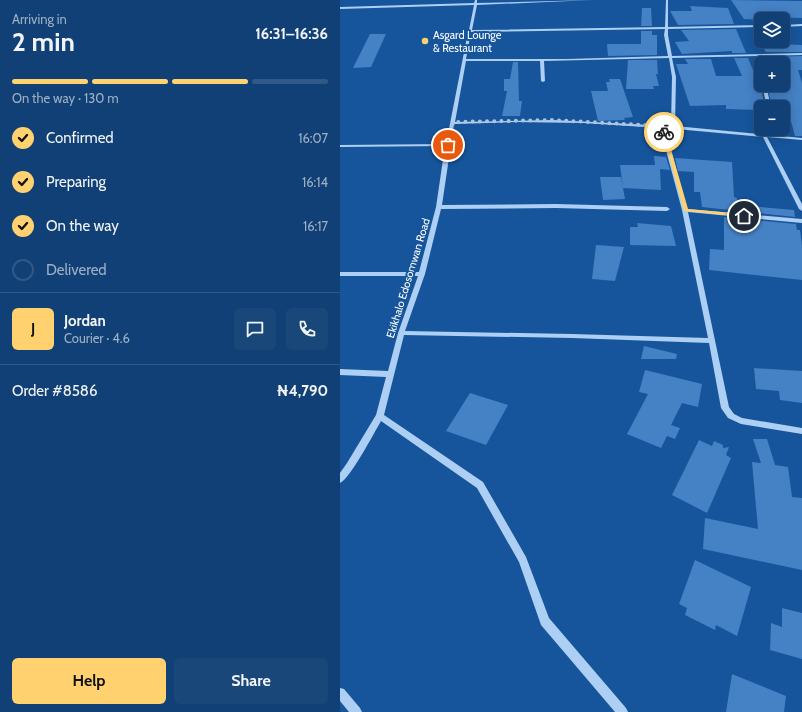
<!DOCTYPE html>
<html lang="en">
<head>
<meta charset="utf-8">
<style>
	body { margin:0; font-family:Cabin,sans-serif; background:#19477a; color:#f1f3f6; height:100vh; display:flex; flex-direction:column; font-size:15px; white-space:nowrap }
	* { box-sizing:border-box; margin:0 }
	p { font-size:13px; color:#9cafc5 }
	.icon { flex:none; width:22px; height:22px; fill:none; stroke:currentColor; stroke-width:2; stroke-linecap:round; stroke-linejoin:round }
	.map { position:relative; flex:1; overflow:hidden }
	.panel { display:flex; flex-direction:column; background:#104075; width:340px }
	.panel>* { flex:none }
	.tools { position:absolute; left:414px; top:12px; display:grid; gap:8px }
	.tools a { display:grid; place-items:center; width:36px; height:36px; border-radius:6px; background:#104075; box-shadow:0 2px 10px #0003,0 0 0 1px #305987; font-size:20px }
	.pin { position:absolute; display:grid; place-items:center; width:34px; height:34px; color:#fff; margin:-17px; border:2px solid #fff; border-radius:50%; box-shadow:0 1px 4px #0007 }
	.courier { position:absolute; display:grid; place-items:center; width:40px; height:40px; margin:-20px; border:3px solid #ffd16f; border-radius:50%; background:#fff; color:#222; box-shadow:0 1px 5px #0007 }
	.summary em { font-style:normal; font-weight:800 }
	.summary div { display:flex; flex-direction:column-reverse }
	.summary { display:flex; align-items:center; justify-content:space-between; height:68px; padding:0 12px }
	h1 { font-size:26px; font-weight:800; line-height:30px }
	.bar { display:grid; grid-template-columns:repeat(4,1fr); gap:6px 4px; align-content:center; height:48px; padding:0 12px }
	.bar i { height:5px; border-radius:3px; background:#305987 }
	.bar .active { background:#ffd16f }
	.bar p { grid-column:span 4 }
	.line { display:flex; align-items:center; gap:10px; padding:0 12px; border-top:1px solid #305987 }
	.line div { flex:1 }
	.round { display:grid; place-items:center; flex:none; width:42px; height:42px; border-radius:6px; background:#19477a }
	ol { padding:0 12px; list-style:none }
	li { display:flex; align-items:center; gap:12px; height:44px }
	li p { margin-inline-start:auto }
	li .icon { padding:4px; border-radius:50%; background:#ffd16f; color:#111; stroke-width:4 }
	li:last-child { color:#9cafc5 }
	li i { width:22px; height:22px; border:2px solid #305987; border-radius:50% }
	.action { display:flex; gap:8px; margin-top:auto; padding:8px 12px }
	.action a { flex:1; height:46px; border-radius:6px; background:#ffd16f; color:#111; font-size:16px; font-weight:800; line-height:46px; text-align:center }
	.action a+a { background:#19477a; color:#f1f3f6 }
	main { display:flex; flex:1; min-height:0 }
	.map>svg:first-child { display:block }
	.building { fill:#4481c5 }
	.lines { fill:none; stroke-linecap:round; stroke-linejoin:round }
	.minor { fill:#adcff3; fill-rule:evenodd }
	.route { fill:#ffd16f }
	.done { stroke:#adc4dc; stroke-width:4; stroke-dasharray:0 7.2 }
	.poi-dot { fill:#ffd16f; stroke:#16559c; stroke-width:1.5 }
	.labels { text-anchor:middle; stroke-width:4; stroke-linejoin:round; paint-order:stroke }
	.far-poi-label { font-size:11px; fill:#fff; stroke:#16559c; text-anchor:start }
	.far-street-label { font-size:11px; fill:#fff; stroke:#16559c }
</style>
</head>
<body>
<main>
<section class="panel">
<div class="summary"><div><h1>2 min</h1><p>Arriving in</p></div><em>16:31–16:36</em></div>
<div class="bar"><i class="active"></i><i class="active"></i><i class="active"></i><i></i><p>On the way · 130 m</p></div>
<ol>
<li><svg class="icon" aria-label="check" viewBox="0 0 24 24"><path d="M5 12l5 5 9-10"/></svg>Confirmed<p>16:07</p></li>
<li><svg class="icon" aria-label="check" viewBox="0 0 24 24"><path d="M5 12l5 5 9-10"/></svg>Preparing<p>16:14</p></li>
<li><svg class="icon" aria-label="check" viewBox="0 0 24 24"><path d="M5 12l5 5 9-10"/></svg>On the way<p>16:17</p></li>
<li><i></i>Delivered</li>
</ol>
<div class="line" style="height:72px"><b class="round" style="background:#ffd16f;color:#111">J</b><div><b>Jordan</b><p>Courier · 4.6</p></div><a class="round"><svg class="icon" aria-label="chat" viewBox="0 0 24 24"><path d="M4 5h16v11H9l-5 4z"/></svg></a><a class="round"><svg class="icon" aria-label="phone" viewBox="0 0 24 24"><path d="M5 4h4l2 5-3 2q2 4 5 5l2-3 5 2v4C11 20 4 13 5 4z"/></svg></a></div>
<div class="line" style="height:52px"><div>Order #8586</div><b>₦4,790</b></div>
<div class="action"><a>Help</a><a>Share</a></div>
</section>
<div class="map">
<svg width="462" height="712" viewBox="0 0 462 712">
	<rect width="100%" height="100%" fill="#16559c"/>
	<path class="building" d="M391 0 462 1V18L421 17V20L404 19Z
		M350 6 388 8 394 24 338 25 330 11H352Z
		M302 8H311L312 26H301Z
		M396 29 406 53H392V51L342 54 335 42 349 41 341 30Z
		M301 31H312V35H317V55L268 56 267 44H301Z
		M30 34H46L31 67 13 68Z
		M420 43 462 45V52H426Z
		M462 56V70H458L462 83V136H455L449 114H446L443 107H432L428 89H443V63H433L429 57Z
		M394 58H408L421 89 425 107H418L419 110 386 109V105L350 106 336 64H348L345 59H371L376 76H402Z
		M288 60H317L318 74H316L319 86H313L314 89H286Z
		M173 62H178L179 101H182L180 116H162L167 91H164V79H170Z
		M269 79H280L293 117 284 118 285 120 258 121 251 91H268L266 82H270Z
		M314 156 326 157 330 170 320 169 321 190 283 188 280 165H315Z
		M335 158 392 162 394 197 397 198 398 205 454 210 455 217 362 207 360 192H354V172L338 171Z
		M260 177H281L285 199 263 200Z
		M384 217 456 224 457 230H460L462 246V280L369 270 370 249 384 250Z
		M297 223 331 226 336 246 290 245V227H298Z
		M256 245 284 247 275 281 252 279Z
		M304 346 337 354 336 359H301Z
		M414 368 462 371V403L440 400 439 391 416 389Z
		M305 370 362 384 358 407 342 403 331 425 340 428 335 439 327 436 321 448 287 434 308 394 299 392Z
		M130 393 168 405 146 445 106 431Z
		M413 439H427L435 465 448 467 452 497 462 498V570L363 549 365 518 418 529 412 462 421 463Z
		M359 440 372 446 374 441 383 445V448L389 447 386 455 391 458 367 513 332 495Z
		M355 560 411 587 397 636 376 625 375 630 345 615 347 608 339 604Z
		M442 608 462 613V659L430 650 431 623 442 627Z
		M392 674 446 696 444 712H386Z"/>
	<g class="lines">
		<path class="minor" d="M135 0H137V3L252 0 137 5 132 30 325 27 326 0H328V27L421 25V27L328 29V35L332 56 462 53V55L419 56 421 64V72L419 71 416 56 332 58 336 77 335 126 462 138V140L427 137 462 204V211L459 209 423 137 325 128 347 209 462 219V223L348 212 389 407 394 414 402 418 462 428V434L401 424 388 418 381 408 369 343 232 338 64 335 44 415 143 482 186 557 209 618 286 708 288 712H275L201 625 179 562 137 488 41 421C34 433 10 479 0 483V473L7 463 36 415 46 377 0 375V369L48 371 58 333 78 276H0V272H79L96 207 105 146 0 147V145L106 144 128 32 127 31 129 30 134 5 0 9V7L134 3ZM325 29 324 35 328 56 227 59H126L131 32ZM329 58 332 77 331 126 213 120 115 122 126 61H200L201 81 203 82 205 81 204 61ZM176 122 244 123 320 128 342 210 368 338 232 334 65 331 85 274 101 209 216 208 327 211 330 209 327 207 216 204 102 205 114 124Z
			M462 24V26L443 27V25Z
			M422 85H426L431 107H427Z
			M0 688 4 689 20 708 22 712H9L0 701Z"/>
	</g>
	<path class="route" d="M322 131 326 132 348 209 404 214 405 217 344 211Z"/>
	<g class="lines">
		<path class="done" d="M108 145 113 122 212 120 322 126 324 132"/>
	</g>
	<circle class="poi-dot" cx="85" cy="41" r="4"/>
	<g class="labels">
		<g class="far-poi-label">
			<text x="93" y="39">Asgard Lounge<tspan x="93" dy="13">&amp; Restaurant</tspan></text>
		</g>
		<g class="far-street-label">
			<text transform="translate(68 278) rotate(-73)" y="4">Ekikhalo Edosomwan Road</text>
		</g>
	</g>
</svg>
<div class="tools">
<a><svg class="icon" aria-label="layers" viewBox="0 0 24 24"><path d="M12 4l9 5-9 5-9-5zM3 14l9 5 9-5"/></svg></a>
<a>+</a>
<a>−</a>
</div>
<div class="pin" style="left:108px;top:145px;background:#ea580c"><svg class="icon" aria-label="bag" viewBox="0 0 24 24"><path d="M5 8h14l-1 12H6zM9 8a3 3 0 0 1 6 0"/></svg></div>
<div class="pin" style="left:404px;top:216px;background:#1f2937"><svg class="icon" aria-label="home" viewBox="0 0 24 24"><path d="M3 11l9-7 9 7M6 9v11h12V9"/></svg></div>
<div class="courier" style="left:324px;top:132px"><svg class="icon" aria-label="bike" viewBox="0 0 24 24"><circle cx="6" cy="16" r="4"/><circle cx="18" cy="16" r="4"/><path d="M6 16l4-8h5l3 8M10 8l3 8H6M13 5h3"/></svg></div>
</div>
</main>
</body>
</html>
